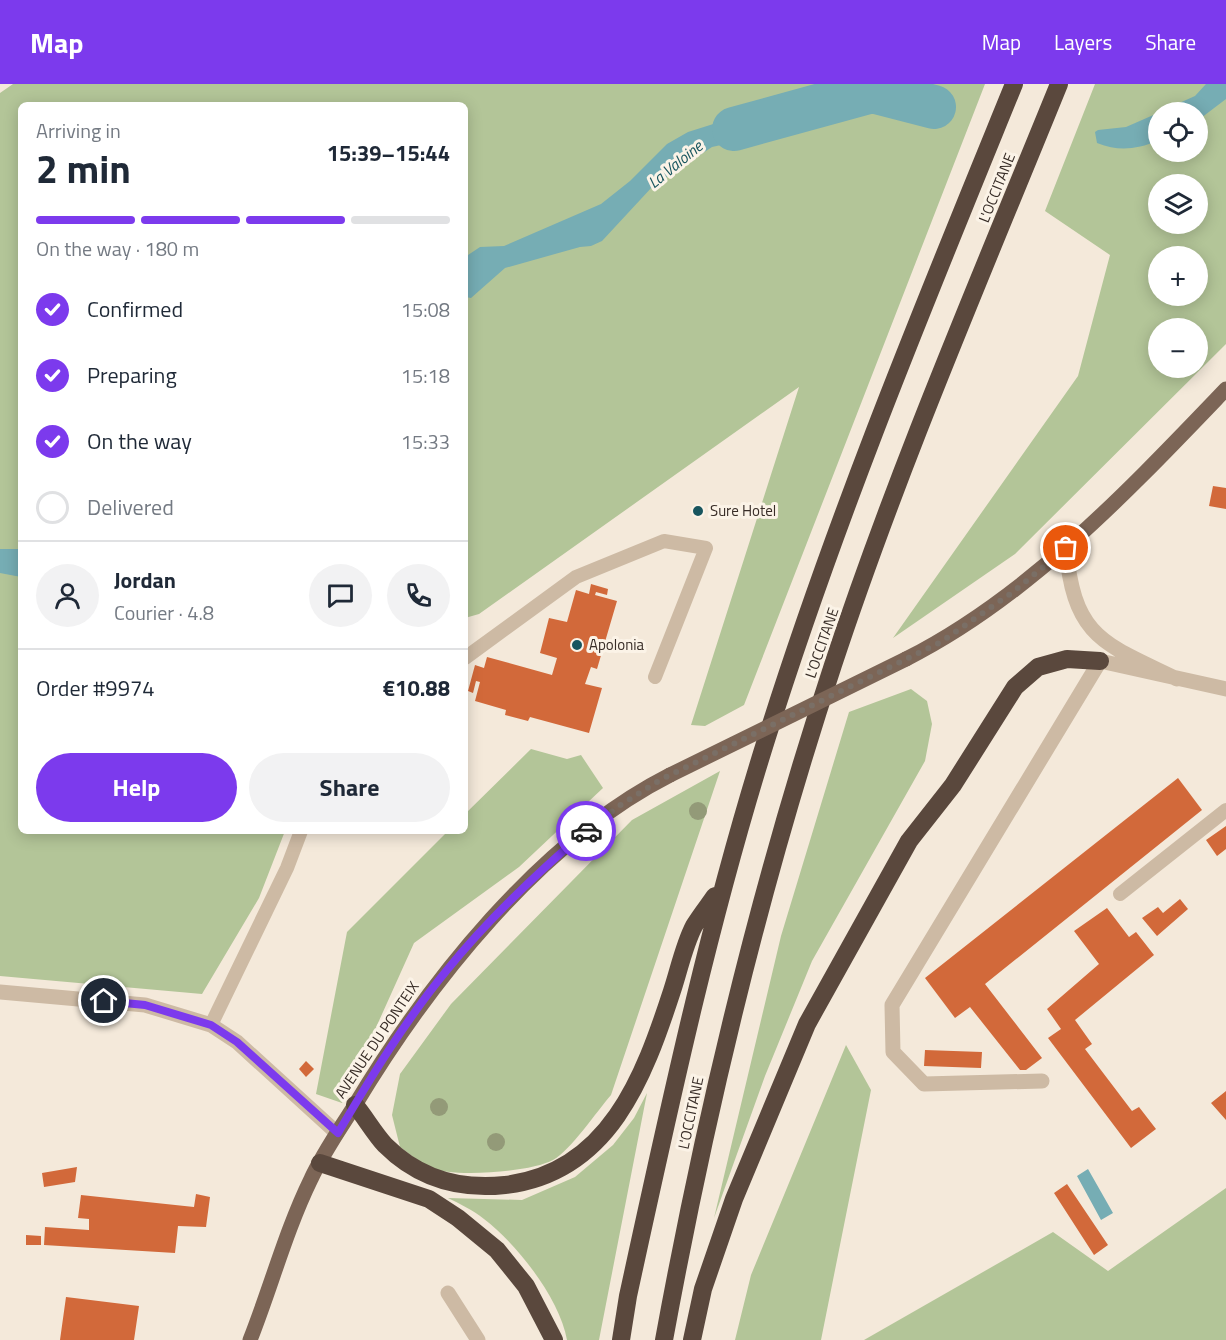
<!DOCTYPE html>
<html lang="en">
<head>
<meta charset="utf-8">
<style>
	body { margin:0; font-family:"Titillium Web",sans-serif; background:#f2f2f3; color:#1f2937; height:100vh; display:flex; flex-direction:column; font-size:22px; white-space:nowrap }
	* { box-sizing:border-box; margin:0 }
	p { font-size:20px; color:#747a83 }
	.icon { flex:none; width:33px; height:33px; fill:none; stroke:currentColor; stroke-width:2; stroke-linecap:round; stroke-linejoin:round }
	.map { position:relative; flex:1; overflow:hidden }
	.drawer { position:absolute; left:18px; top:18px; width:450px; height:732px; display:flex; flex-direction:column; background:#fff; border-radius:9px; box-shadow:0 3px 15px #0003 }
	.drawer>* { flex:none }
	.tools { position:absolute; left:1148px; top:18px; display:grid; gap:12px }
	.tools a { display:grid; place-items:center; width:60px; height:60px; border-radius:50%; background:#fff; box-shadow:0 3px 15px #0003; font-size:30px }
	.pin { position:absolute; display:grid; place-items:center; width:51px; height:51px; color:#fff; margin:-26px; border:3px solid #fff; border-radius:50%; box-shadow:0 2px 6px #0007 }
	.courier { position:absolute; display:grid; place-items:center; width:60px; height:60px; margin:-30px; border:4px solid #7c3aed; border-radius:50%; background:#fff; color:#222; box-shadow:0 2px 8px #0007 }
	.summary em { font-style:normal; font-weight:700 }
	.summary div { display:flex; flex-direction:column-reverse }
	.summary { display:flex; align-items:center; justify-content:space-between; height:102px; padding:0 18px }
	h1 { font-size:39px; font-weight:700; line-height:45px }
	.bar { display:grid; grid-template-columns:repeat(4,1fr); gap:9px 6px; align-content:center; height:72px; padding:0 18px }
	.bar i { height:8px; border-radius:4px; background:#e0e1e3 }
	.bar .selected { background:#7c3aed }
	.bar p { grid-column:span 4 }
	.line { display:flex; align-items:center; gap:15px; padding:0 18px; border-top:2px solid #e0e1e3 }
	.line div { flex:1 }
	.round { display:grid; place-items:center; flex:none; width:63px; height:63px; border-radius:32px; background:#f2f2f3 }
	ol { padding:0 18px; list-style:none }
	li { display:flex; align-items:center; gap:18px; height:66px }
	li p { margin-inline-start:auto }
	li .icon { padding:6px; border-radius:50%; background:#7c3aed; color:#fff; stroke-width:4 }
	li:last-child { color:#747a83 }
	li i { width:33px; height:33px; border:3px solid #e0e1e3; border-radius:50% }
	.button { display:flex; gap:12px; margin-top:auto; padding:12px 18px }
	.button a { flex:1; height:69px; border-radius:36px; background:#7c3aed; color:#fff; font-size:24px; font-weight:700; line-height:69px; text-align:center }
	.button a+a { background:#f2f2f3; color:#1f2937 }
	header { display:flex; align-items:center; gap:36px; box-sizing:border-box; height:84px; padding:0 30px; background:#7c3aed; color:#fff }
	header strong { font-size:28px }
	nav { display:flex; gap:33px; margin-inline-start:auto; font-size:21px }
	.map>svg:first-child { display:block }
	.green { fill:#b3c598; fill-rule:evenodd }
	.water { fill:#76adb4 }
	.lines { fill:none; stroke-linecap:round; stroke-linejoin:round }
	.river { stroke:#76adb4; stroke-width:44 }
	.building { fill:#d2693a }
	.service { stroke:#cdbaa4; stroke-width:14 }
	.minor { stroke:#cdbaa4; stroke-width:15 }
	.tertiary { stroke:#cdbaa4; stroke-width:15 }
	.primary { stroke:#7c6556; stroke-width:15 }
	.motorway { stroke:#5a483d; stroke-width:18 }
	.primary-bridge { stroke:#7c6556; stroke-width:15 }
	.tree { fill:#939a78 }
	.done { stroke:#7a6f66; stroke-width:6; stroke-dasharray:0 10.8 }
	.route { stroke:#7c3aed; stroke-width:8 }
	.poi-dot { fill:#18555e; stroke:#fbf3e7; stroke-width:2 }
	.labels { text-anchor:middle; stroke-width:6; stroke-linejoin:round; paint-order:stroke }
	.street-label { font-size:15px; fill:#382d27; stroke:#fbf3e7 }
	.poi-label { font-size:15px; fill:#382d27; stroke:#fbf3e7; text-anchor:start }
	.water-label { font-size:16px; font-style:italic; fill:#18555e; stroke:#fbf3e7 }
</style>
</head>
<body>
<header>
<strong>Map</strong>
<nav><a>Map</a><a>Layers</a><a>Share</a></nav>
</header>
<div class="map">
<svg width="1226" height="1256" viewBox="0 0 1226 1256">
	<rect width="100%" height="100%" fill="#f4e9da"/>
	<path class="green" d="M13 0H985L744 621 705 642 691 641 799 303 479 530 465 534V21H21V747H285L259 814 202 910 0 892V9Z
		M1095 0H1226V260L1015 470 893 554 1078 292 1110 171 1045 127ZM1158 28H1197V68H1158ZM1158 100H1197V140H1158ZM1158 172H1197V212H1158ZM1158 244H1197V284H1158Z
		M911 605 927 617 932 640 925 677 812 877 765 992 714 1134 781 852 849 628Z
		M531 665 567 675 581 671 603 704 519 783 414 859 342 1019 316 1010 347 848 448 747H465V730Z
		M720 687 611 1011C597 1027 570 1067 553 1076 531 1088 454 1094 431 1084 420 1079 410 1070 400 1063L392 1031 400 990 451 920 632 736Z
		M846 961 871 1006 821 1256H735L751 1191Z
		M647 1009 599 1256H567C560 1215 517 1160 484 1135 473 1126 460 1120 448 1114L522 1116 575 1093 613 1061 634 1034Z
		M1226 1104V1256H864L1053 1148 1108 1187Z"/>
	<path class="water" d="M856 0C882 0 915 4 934 23V28L924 34 896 21 870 17 807 42 712 63 653 102 602 157 591 162 580 163 505 184 471 214 465 213V173L480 163 504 162 601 120 630 97 667 60 688 48 726 36 795 28 836 13Z
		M1206 0H1226V15L1197 37V28H1159L1195 12Z
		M1158 29V57C1136 65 1120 68 1097 59L1095 48 1098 46 1126 43Z
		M0 465H21V493L0 489Z
		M1088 1085 1113 1129 1101 1136 1077 1092Z"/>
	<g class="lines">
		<path class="river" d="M734 45 872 7 934 23"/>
	</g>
	<path class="building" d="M1213 402 1226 404V425L1209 422Z
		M591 500 608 505 607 511 596 508 595 511 617 517 597 585 591 583 585 600 602 604 589 649 530 633 528 637 505 631 506 626 475 617 480 598 476 597 473 609 468 607 475 581 484 584 487 573 552 591 557 574 540 569 549 534 567 538 576 506 589 510Z
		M1178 694 1202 726 985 900 1042 974 1026 986H1020L970 923 955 934 925 894Z
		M1226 742V765L1217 772 1206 756Z
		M1180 815 1188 825 1157 852 1142 834 1158 823 1163 829Z
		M1107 824 1129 853 1136 848 1154 871 1075 936 1092 960 1085 965 1132 1027 1139 1023 1156 1045 1131 1064 1048 954 1061 945 1047 925 1099 880 1074 847Z
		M925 966 982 968 981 984 924 982Z
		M306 977 314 985 306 993 299 985Z
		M1226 1007V1036L1211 1019Z
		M77 1083 75 1098 44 1103 42 1089Z
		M1067 1100 1108 1161 1094 1171 1054 1109Z
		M196 1110 210 1113 206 1143 178 1142 175 1169 44 1161 45 1143 89 1146V1135L78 1134 81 1111 194 1123Z
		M26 1151 41 1152V1161H26Z
		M66 1213 139 1222 134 1256H60Z"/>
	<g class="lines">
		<path class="service" d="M465 574 576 493 664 457 706 464 655 593
			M1120 810 1226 726
			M211 941 287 784 301 747"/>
		<path class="minor" d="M1042 997 924 1000 893 968 892 921 1100 577
			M448 1209 478 1256"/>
		<path class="tertiary" d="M1066 464C1074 554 1103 559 1177 595
			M1100 577 1226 605
			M0 908 145 921 211 941 237 958 337 1049"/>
		<path class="primary" d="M906 575C1029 513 1131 404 1226 305
			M250 1256C271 1203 286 1146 311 1095 323 1069 340 1045 355 1021 429 898 540 757 670 691"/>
		<path class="motorway" d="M355 1021C365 1033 374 1049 385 1061 418 1094 459 1106 505 1101 609 1089 644 993 672 907 679 886 684 861 694 842 700 832 708 822 715 812
			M320 1079 429 1115 458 1134 497 1166 526 1202 554 1256
			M621 1256 628 1212C669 1024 709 837 767 653 837 430 926 216 1014 0
			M664 1256C706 1027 760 802 833 581 898 384 981 192 1059 0
			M692 1256 703 1205 734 1115 807 940 909 757 953 701 1015 603 1038 583 1067 575 1100 577"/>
		<path class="primary-bridge" d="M670 691 906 575"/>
	</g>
	<g class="tree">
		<circle cx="698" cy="727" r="9"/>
		<circle cx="439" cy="1023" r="9"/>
		<circle cx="496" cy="1058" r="9"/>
	</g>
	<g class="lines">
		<path class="done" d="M586 747 619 722 660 696 941 558 1013 508 1066 464"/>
		<path class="route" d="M104 917 145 921 211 941 237 958 338 1049C371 993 405 937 447 886 488 835 536 790 586 747"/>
	</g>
	<g class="poi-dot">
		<circle cx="698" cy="427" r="6"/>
		<circle cx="577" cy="561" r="6"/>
	</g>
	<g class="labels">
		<g class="street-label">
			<text transform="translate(997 104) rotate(-68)" y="5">L'OCCITANE</text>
			<text transform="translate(822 559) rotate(-71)" y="5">L'OCCITANE</text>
			<text transform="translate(377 956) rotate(-56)" y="5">AVENUE DU PONTEIX</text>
			<text transform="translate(691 1029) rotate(-78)" y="5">L'OCCITANE</text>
		</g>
		<g class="poi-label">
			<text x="710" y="432">Sure Hotel</text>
			<text x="589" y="566">Apolonia</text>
		</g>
		<g class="water-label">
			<text transform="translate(675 80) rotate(-39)" y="6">La Valoine</text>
		</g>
	</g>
</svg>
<div class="tools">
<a><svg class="icon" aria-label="locate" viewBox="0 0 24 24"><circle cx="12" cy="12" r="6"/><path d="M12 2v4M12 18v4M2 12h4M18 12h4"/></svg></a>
<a><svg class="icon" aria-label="layers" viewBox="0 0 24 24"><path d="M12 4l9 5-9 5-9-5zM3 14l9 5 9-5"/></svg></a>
<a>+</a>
<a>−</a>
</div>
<div class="pin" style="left:1066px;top:464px;background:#ea580c"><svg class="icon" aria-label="bag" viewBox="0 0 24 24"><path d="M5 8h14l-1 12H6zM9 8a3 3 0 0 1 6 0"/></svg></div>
<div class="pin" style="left:104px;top:917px;background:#1f2937"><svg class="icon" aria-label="home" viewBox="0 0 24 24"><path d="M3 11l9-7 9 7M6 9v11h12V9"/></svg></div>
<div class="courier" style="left:586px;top:747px"><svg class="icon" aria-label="car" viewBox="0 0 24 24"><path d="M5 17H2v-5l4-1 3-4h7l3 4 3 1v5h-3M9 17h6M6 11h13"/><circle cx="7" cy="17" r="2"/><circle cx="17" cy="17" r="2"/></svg></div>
<section class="drawer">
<div class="summary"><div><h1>2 min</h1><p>Arriving in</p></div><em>15:39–15:44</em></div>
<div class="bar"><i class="selected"></i><i class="selected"></i><i class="selected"></i><i></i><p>On the way · 180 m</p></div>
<ol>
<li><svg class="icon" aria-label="check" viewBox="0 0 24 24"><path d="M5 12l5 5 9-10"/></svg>Confirmed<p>15:08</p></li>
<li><svg class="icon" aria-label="check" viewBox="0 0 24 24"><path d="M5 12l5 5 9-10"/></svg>Preparing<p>15:18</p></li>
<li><svg class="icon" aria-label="check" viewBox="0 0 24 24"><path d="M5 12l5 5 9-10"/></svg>On the way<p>15:33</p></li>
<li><i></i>Delivered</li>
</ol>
<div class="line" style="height:108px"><a class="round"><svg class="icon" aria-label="person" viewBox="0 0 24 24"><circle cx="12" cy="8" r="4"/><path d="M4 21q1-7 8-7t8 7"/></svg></a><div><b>Jordan</b><p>Courier · 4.8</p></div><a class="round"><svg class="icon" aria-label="chat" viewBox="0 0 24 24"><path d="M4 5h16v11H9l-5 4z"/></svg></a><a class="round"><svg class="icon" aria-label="phone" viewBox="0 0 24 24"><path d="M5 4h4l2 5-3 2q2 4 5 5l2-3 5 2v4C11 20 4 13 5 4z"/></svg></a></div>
<div class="line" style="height:78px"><div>Order #9974</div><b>€10.88</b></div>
<div class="button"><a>Help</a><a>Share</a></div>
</section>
</div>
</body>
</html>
